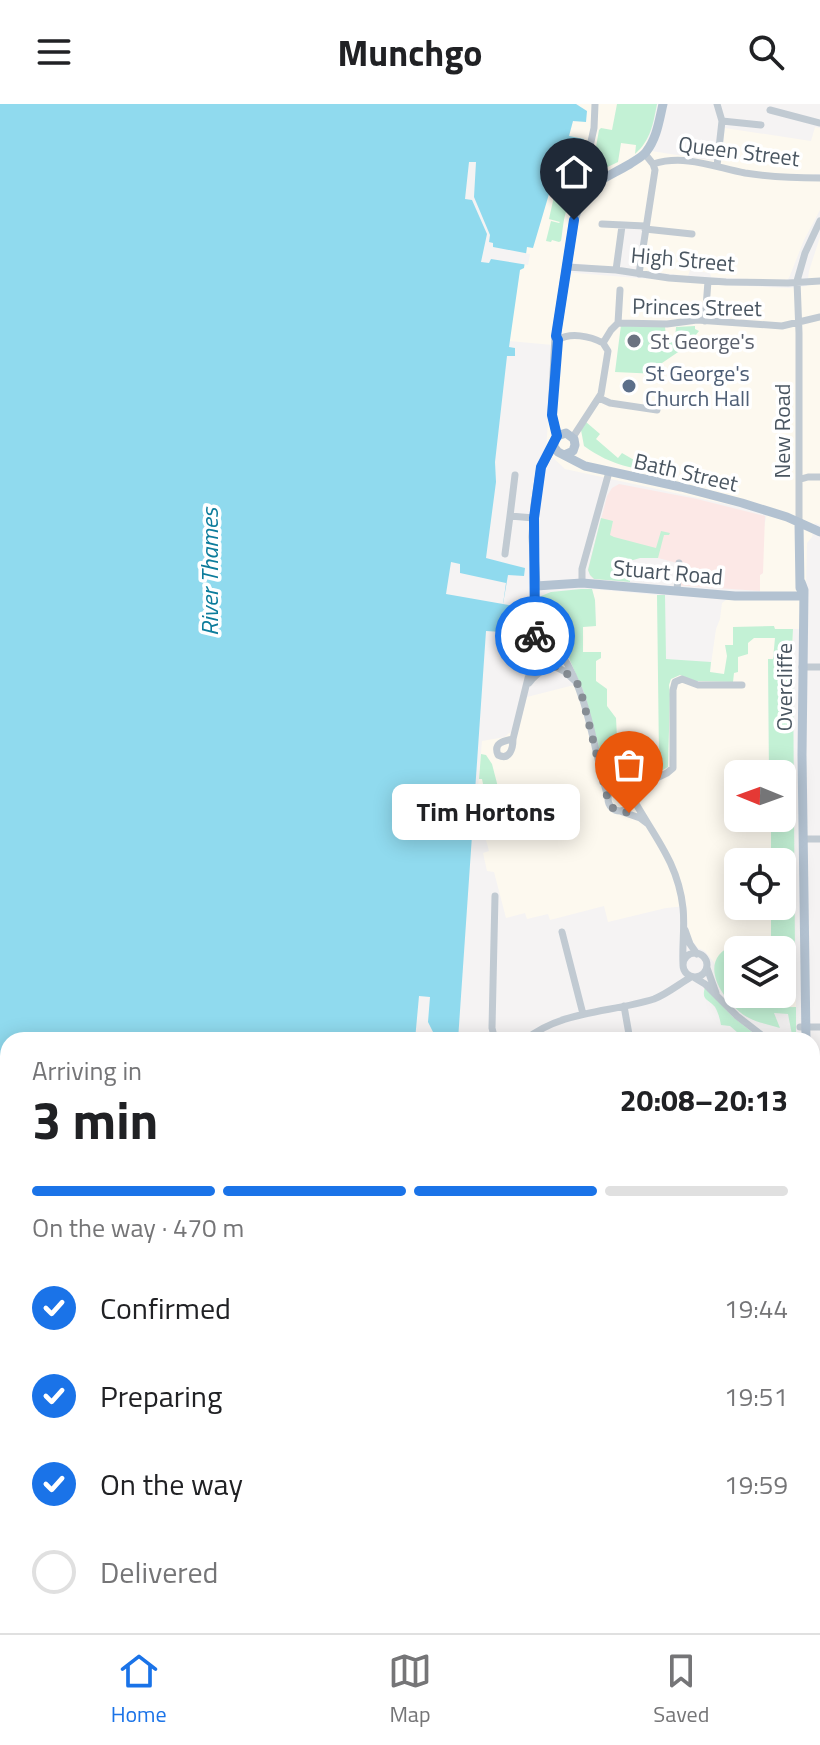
<!DOCTYPE html>
<html lang="en">
<head>
<meta charset="utf-8">
<style>
	body { margin:0; font-family:"Titillium Web",sans-serif; background:#f2f2f2; color:#202124; height:100vh; display:flex; flex-direction:column; font-size:30px; white-space:nowrap }
	* { box-sizing:border-box; margin:0 }
	p { font-size:26px; color:#757577 }
	.icon { flex:none; width:44px; height:44px; fill:none; stroke:currentColor; stroke-width:2; stroke-linecap:round; stroke-linejoin:round }
	.map { position:relative; flex:1; overflow:hidden }
	.drawer { position:absolute; left:0px; top:928px; width:820px; height:602px; display:flex; flex-direction:column; background:#fff; border-radius:24px 24px 0 0; box-shadow:0 4px 20px #0003 }
	.drawer>* { flex:none }
	.needle { width:52px; rotate:271deg }
	.fabs { position:absolute; left:724px; top:656px; display:grid; gap:16px }
	.fabs a { display:grid; place-items:center; width:72px; height:72px; border-radius:12px; background:#fff; box-shadow:0 4px 20px #0003; font-size:40px }
	.pin { position:absolute; display:grid; place-items:center; width:68px; height:68px; color:#fff; margin:-82px -34px; border-radius:50% 50% 50% 0; rotate:-45deg; box-shadow:0 0 8px #0007 }
	.pin .icon { rotate:45deg }
	.courier { position:absolute; display:grid; place-items:center; width:80px; height:80px; margin:-40px; border:6px solid #1a73e8; border-radius:50%; background:#fff; color:#222; box-shadow:0 2px 10px #0007 }
	.bubble { position:absolute; height:56px; border-radius:12px; background:#fff; box-shadow:0 4px 20px #0003; font-size:26px; font-weight:700; line-height:56px; text-align:center }
	.headline em { font-style:normal; font-weight:700 }
	.headline div { display:flex; flex-direction:column-reverse }
	.headline { display:flex; align-items:center; justify-content:space-between; height:136px; padding:0 32px }
	h1 { font-size:52px; font-weight:700; line-height:60px }
	.bar { display:grid; grid-template-columns:repeat(4,1fr); gap:12px 8px; align-content:center; height:96px; padding:0 32px }
	.bar i { height:10px; border-radius:6px; background:#e0e0e0 }
	.bar .current { background:#1a73e8 }
	.bar p { grid-column:span 4 }
	ol { padding:0 32px; list-style:none }
	li { display:flex; align-items:center; gap:24px; height:88px }
	li p { margin-inline-start:auto }
	li .icon { padding:8px; border-radius:50%; background:#1a73e8; color:#fff; stroke-width:4 }
	li:last-child { color:#757577 }
	li i { width:44px; height:44px; border:4px solid #e0e0e0; border-radius:50% }
	header { display:flex; justify-content:space-between; align-items:center; height:104px; padding:0 32px; background:#fff; font-size:36px; font-weight:700 }
	.tabs { display:flex; justify-content:space-around; align-items:center; height:112px; border-top:2px solid #e0e0e0; background:#fff; font-size:22px; color:#757577 }
	.tabs a { display:grid; justify-items:center; gap:4px }
	.tabs .current { color:#1a73e8 }
	.map>svg:first-child { display:block }
	.commercial { fill:#fdf9ef }
	.medical { fill:#fce8e6 }
	.green { fill:#c3f1d5 }
	.water { fill:#90daee }
	.pier { fill:#f5f3f3 }
	.lines { fill:none; stroke-linecap:round; stroke-linejoin:round }
	.minor { stroke:#c1cad2; stroke-width:7 }
	.major { stroke:#b3c2d1; stroke-width:9 }
	.done { stroke:#868d94; stroke-width:8; stroke-dasharray:0 14.4 }
	.route { stroke:#1a73e8; stroke-width:10 }
	.worship-dot { fill:#6b7280; stroke:#fff; stroke-width:3 }
	.service-dot { fill:#5c6f8a; stroke:#fff; stroke-width:3 }
	.labels { text-anchor:middle; stroke-width:7; stroke-linejoin:round; paint-order:stroke }
	.street-label { font-size:22px; fill:#4a5661; stroke:#fff }
	.worship-label { font-size:22px; fill:#5b616d; stroke:#fff; text-anchor:start }
	.service-label { font-size:22px; fill:#4e5e75; stroke:#fff; text-anchor:start }
	.water-label { font-size:24px; font-style:italic; fill:#0c7c9b; stroke:#fff }
</style>
</head>
<body>
<header><svg class="icon" aria-label="menu" viewBox="0 0 24 24"><path d="M4 6h16M4 12h16M4 18h16"/></svg>Munchgo<svg class="icon" aria-label="search" viewBox="0 0 24 24"><circle cx="10" cy="10" r="6"/><path d="M15 15l6 6"/></svg></header>
<div class="map">
<svg width="820" height="1529" viewBox="0 0 820 1529">
	<rect width="100%" height="100%" fill="#f5f3f3"/>
	<path class="commercial" d="M576 0H656L645 46 721 58 725 24 811 37 815 23 820 24V70H815L813 75 820 76V106L804 136 789 174 785 177 711 173 710 169 690 166 688 172 644 167 642 165 650 120 619 117 614 164 564 158 563 168 725 181 789 184 807 182 809 167 820 133V421L815 419 812 433 807 439 805 525H793V555L768 556 769 670H738V714H771V758H738V802H771V842H737L716 856 715 860 705 847 698 844 691 835 688 826 686 802 666 804 608 818 604 802 550 816 548 810 527 815 525 809 506 814 494 768 487 767 483 749 489 747 483 725 484 712 478 683 482 637 505 633 509 629 517 630 527 593 574 581 579 592 598 667 610 664 583 549 582 522H596L595 496 592 485 657 491 659 566 710 567 716 525 720 515 722 499 726 496 760 495V471L763 469V428L767 409 565 365 546 347 553 241 509 237 520 165 524 163 527 142 533 143 562 46 580 49 584 36 569 33 573 17 575 18 579 1Z
		M795 854 796 903 751 904 740 890H782V855Z"/>
	<path class="medical" d="M619 380 697 395 765 412 763 469 760 471V487L674 481 677 459 658 454H640L631 455 630 478 594 475 591 473 588 466 607 392 612 384Z"/>
	<path class="green" d="M617 0H657C653 20 651 36 635 50L636 41 621 39 618 58 597 68 583 79C580 88 573 94 568 103 563 113 563 126 561 137L559 138 552 136 551 138 546 137 551 117 559 119 560 118 549 115 553 97V89L557 83V76L561 69 563 56 569 53 576 54 575 60 580 65 579 69 584 70V78L585 71H591L599 26 601 24 612 26Z
		M621 221 665 222 666 235H675L676 223 695 222V225L699 227 687 242 662 259V269L660 265 658 266V270L615 268Z
		M586 318 600 330 596 335 618 354 622 349 634 356 640 350 653 361 657 357 662 362H665L667 360 669 362 668 370C634 364 613 363 584 342L581 326Z
		M601 414 613 417 610 431 614 433 656 444 661 427 670 429 669 431H664L658 454H640L630 457V478L594 475 590 471 588 466Z
		M581 485H592L595 496 596 522 583 523V548H601V554L596 557V577L607 585V602L616 614 618 655 659 654 657 491H665L666 555 711 558 710 568 724 570 727 552 725 541H733V523L774 522 775 525H793L792 546H783V552L792 553 793 555 795 854 782 855V846H738V860L734 861V881L738 890H740L751 904 796 903V936H793L788 910 774 909 780 924C770 921 759 919 749 914 731 905 703 871 719 851 723 846 729 843 735 840L737 842H771V802H782V758H771V714H782V670H769L768 555H773L775 534H754L748 539V550L738 553V568L734 569 733 578 694 577 680 571 671 575 669 581 670 590 668 663C649 674 618 686 604 663L585 591 565 545H571C566 537 563 537 555 534 538 527 540 507 541 492L551 488Z
		M481 650 486 651 492 660 499 687 494 692 489 691 491 690 484 685 482 675H479Z
		M705 883 733 913 762 936H746L730 922 721 921C720 915 718 908 715 903 708 894 701 897 705 883Z"/>
	<path class="water" d="M0 0H576L587 7 586 18 573 17 569 32 584 35 580 49 562 46 533 144 527 143 524 164 520 166 509 243 515 244V252H507L495 358 496 378 486 454 525 464 524 472 508 471 503 500 520 503 516 529 486 527 458 936H8V1522H380L378 1529H0Z"/>
	<path class="pier" d="M469 58H476L474 93 490 131 489 138 493 139V143L530 150 528 161 491 155 489 159 481 158 487 130 472 96 465 95Z
		M451 458 460 460V469L506 479 503 500 446 490Z
		M419 892 430 893 428 918 433 928 458 931 457 936H415Z"/>
	<g class="lines">
		<path class="minor" d="M717 0 722 17 717 62
			M770 6 820 19
			M722 17 761 21
			M653 60C685 50 714 63 745 69 770 73 795 74 820 74
			M585 65 594 24 595 0
			M602 120 645 122
			M645 125 692 130
			M567 163 616 166 669 174 726 178 788 179 820 177
			M616 166 622 122
			M639 170 655 66 653 60 645 50
			M705 217 708 177
			M618 219 620 186
			M558 236C570 228 590 232 603 239L608 247 601 290 573 333
			M603 239 611 226 618 219 667 220 697 216 782 222 820 213
			M599 294 610 299 657 306
			M801 375 808 373H820
			M510 412 515 371
			M799 419V229L797 177 805 149 820 117
			M505 450 510 412 534 414
			M582 479V465L609 368
			M536 482 534 531 536 543
			M677 487 679 459
			M561 549C591 597 592 642 608 693
			M552 561 564 567 575 577
			M802 563H820
			M529 579C540 563 553 564 560 553L559 542 548 536 541 539 536 550 539 557 549 561
			M513 635C503 637 493 639 498 651 510 657 513 644 513 635L528 574 537 554
			M603 665 607 673 620 683
			M608 695a12 12 0 1 1 24 0a12 12 0 1 1-24 0Z
			M629 687 667 669 673 664V586L675 578 682 575 698 581H742
			M631 691C652 730 678 757 683 804 685 822 682 841 683 860
			M620 707 640 714 648 720
			M805 735H820
			M495 792 492 924 495 936
			M685 826 690 840 697 850
			M562 828 583 910
			M683 861a12 12 0 1 1 24 0a12 12 0 1 1-24 0Z
			M707 864 716 889
			M695 874 705 880 737 912 768 936
			M624 902 630 936
			M800 923H820
			M525 936C562 906 610 909 654 895 667 890 679 880 691 873
			M817 995 820 998
			M812 1171H820
			M812 1229 820 1235
			M812 1251 820 1244
			M812 1381 820 1382
			M812 1432 820 1433
			M812 1484H820
			M597 1529 598 1522"/>
		<path class="major" d="M557 332 552 311 556 232 574 116C586 77 599 78 630 60 636 56 642 53 646 48 657 34 659 17 663 0
			M557 332 566 329 574 335 575 341 573 347 564 351
			M554 338V343L558 348 585 362 681 383 742 399 787 413 820 428
			M554 340 541 363 535 401 533 433 536 482 582 479 735 492H798
			M799 419 800 484
			M801 478 804 486 802 651 806 936
			M812 1047 820 1051
			M812 1057 820 1059
			M812 1067 820 1064
			M807 1522V1529"/>
	</g>
	<g class="lines">
		<path class="done" d="M535 532 536 550 539 557 546 561H552L564 567 577 579 581 588 609 700 614 705 629 709"/>
		<path class="route" d="M535 532 534 414 541 363 557 332 552 311 558 236 556 232 574 116"/>
	</g>
	<circle class="worship-dot" cx="634" cy="237" r="8"/>
	<circle class="service-dot" cx="629" cy="282" r="8"/>
	<g class="labels">
		<g class="street-label">
			<text transform="translate(739 47) rotate(7)" y="8">Queen Street</text>
			<text transform="translate(683 155) rotate(5)" y="8">High Street</text>
			<text transform="translate(697 203) rotate(1)" y="8">Princes Street</text>
			<text transform="translate(782 327) rotate(-90)" y="8">New Road</text>
			<text transform="translate(686 368) rotate(13)" y="8">Bath Street</text>
			<text transform="translate(668 468) rotate(5)" y="8">Stuart Road</text>
			<text transform="translate(784 583) rotate(-90)" y="8">Overcliffe</text>
		</g>
		<g class="worship-label">
			<text x="650" y="245">St George's</text>
		</g>
		<g class="service-label">
			<text x="645" y="277">St George's<tspan x="645" dy="25">Church Hall</tspan></text>
		</g>
		<g class="water-label">
			<text transform="translate(210 468) rotate(-90)" y="8">River Thames</text>
		</g>
	</g>
</svg>
<div class="fabs">
<a><svg class="needle" viewBox="-14 -14 28 28"><path d="M0-13l5 13h-10z" fill="#e53935"/><path d="M0 13l5-13h-10z" fill="#757577"/></svg></a>
<a><svg class="icon" aria-label="locate" viewBox="0 0 24 24"><circle cx="12" cy="12" r="6"/><path d="M12 2v4M12 18v4M2 12h4M18 12h4"/></svg></a>
<a><svg class="icon" aria-label="layers" viewBox="0 0 24 24"><path d="M12 4l9 5-9 5-9-5zM3 14l9 5 9-5"/></svg></a>
</div>
<div class="pin" style="left:629px;top:709px;background:#ea580c"><svg class="icon" aria-label="bag" viewBox="0 0 24 24"><path d="M5 8h14l-1 12H6zM9 8a3 3 0 0 1 6 0"/></svg></div>
<div class="pin" style="left:574px;top:116px;background:#1f2937"><svg class="icon" aria-label="home" viewBox="0 0 24 24"><path d="M3 11l9-7 9 7M6 9v11h12V9"/></svg></div>
<div class="courier" style="left:535px;top:532px"><svg class="icon" aria-label="bike" viewBox="0 0 24 24"><circle cx="6" cy="16" r="4"/><circle cx="18" cy="16" r="4"/><path d="M6 16l4-8h5l3 8M10 8l3 8H6M13 5h3"/></svg></div>
<div class="bubble" style="left:392px;top:680px;width:188px">Tim Hortons</div>
<section class="drawer">
<div class="headline"><div><h1>3 min</h1><p>Arriving in</p></div><em>20:08–20:13</em></div>
<div class="bar"><i class="current"></i><i class="current"></i><i class="current"></i><i></i><p>On the way · 470 m</p></div>
<ol>
<li><svg class="icon" aria-label="check" viewBox="0 0 24 24"><path d="M5 12l5 5 9-10"/></svg>Confirmed<p>19:44</p></li>
<li><svg class="icon" aria-label="check" viewBox="0 0 24 24"><path d="M5 12l5 5 9-10"/></svg>Preparing<p>19:51</p></li>
<li><svg class="icon" aria-label="check" viewBox="0 0 24 24"><path d="M5 12l5 5 9-10"/></svg>On the way<p>19:59</p></li>
<li><i></i>Delivered</li>
</ol>
</section>
</div>
<nav class="tabs">
<a class="current"><svg class="icon" aria-label="home" viewBox="0 0 24 24"><path d="M3 11l9-7 9 7M6 9v11h12V9"/></svg>Home</a>
<a><svg class="icon" aria-label="map" viewBox="0 0 24 24"><path d="M3 6l6-2 6 2 6-2v14l-6 2-6-2-6 2zM9 4v14M15 6v14"/></svg>Map</a>
<a><svg class="icon" aria-label="saved" viewBox="0 0 24 24"><path d="M7 4h10v16l-5-4-5 4z"/></svg>Saved</a>
</nav>
</body>
</html>
